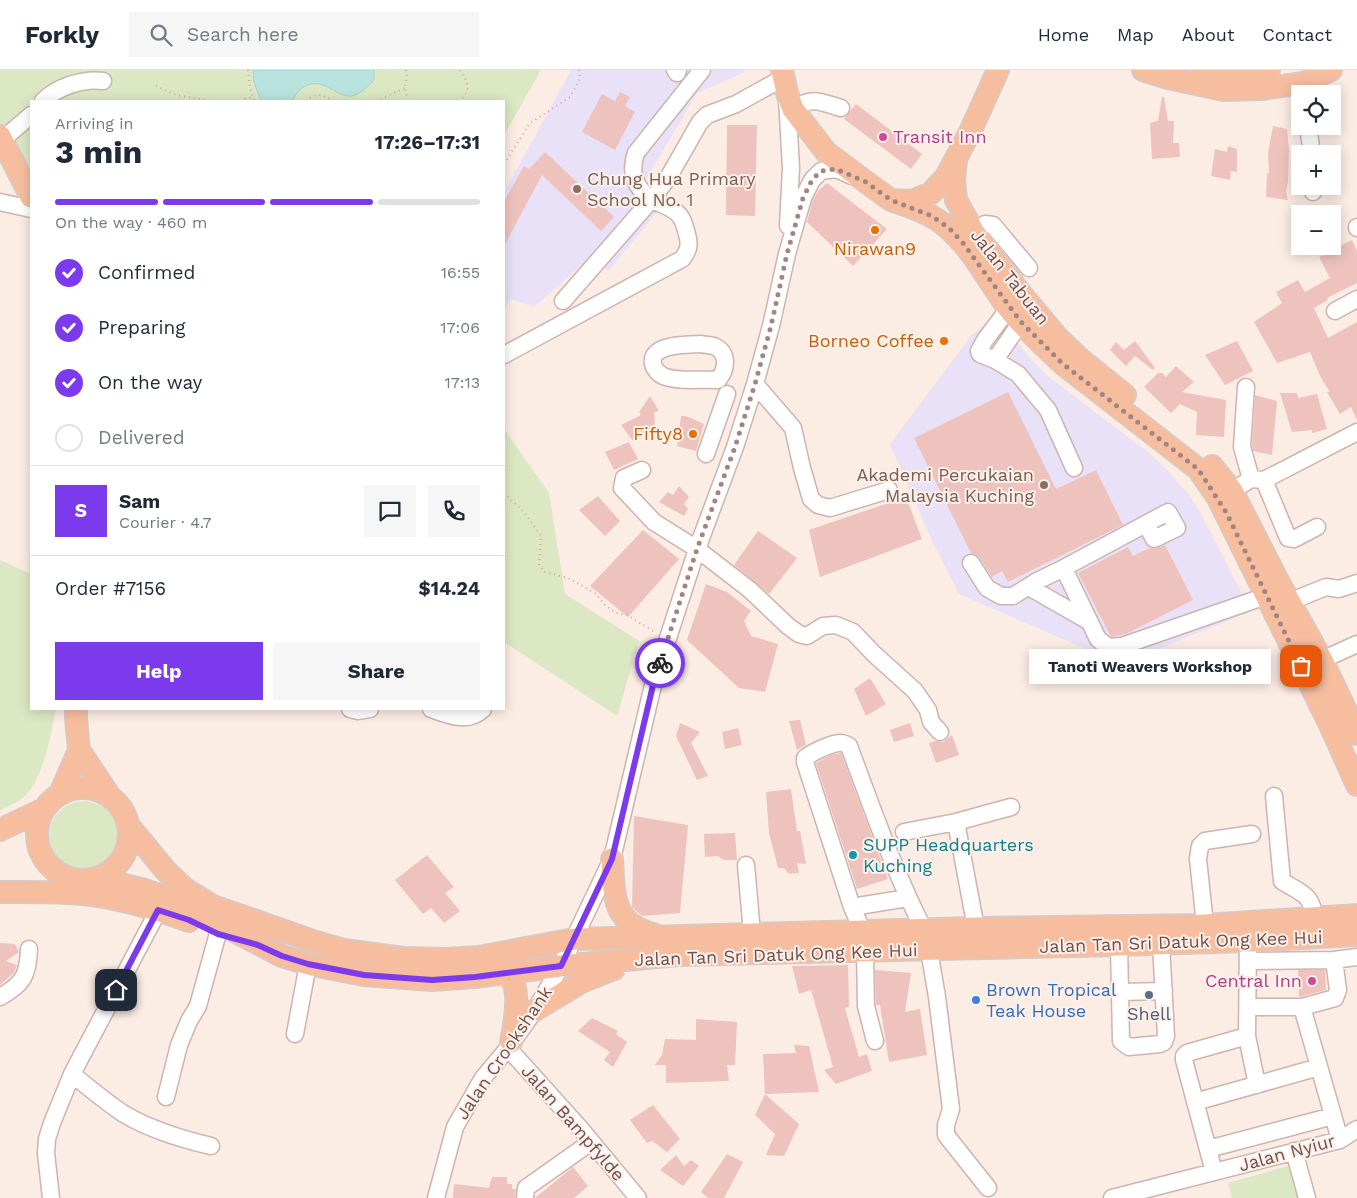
<!DOCTYPE html>
<html lang="en">
<head>
<meta charset="utf-8">
<style>
	body { margin:0; font-family:"Work Sans",sans-serif; background:#f6f6f7; color:#1f2937; height:100vh; display:flex; flex-direction:column; font-size:19px; white-space:nowrap }
	* { box-sizing:border-box; margin:0 }
	p { font-size:16px; color:#747a83 }
	.icon { flex:none; width:28px; height:28px; fill:none; stroke:currentColor; stroke-width:2; stroke-linecap:round; stroke-linejoin:round }
	.map { position:relative; flex:1; overflow:hidden }
	.sheet { position:absolute; left:30px; top:30px; width:475px; height:610px; display:flex; flex-direction:column; background:#fff; border-radius:0px; box-shadow:0 2px 12px #0003 }
	.sheet>* { flex:none }
	.controls { position:absolute; left:1291px; top:15px; display:grid; gap:10px }
	.controls a { display:grid; place-items:center; width:50px; height:50px; border-radius:0px; background:#fff; box-shadow:0 2px 12px #0003; font-size:25px }
	.pin { position:absolute; display:grid; place-items:center; width:42px; height:42px; color:#fff; margin:-21px; border-radius:10px; box-shadow:0 2px 8px #0006 }
	.courier { position:absolute; display:grid; place-items:center; width:50px; height:50px; margin:-25px; border:4px solid #7c3aed; border-radius:50%; background:#fff; color:#222; box-shadow:0 1px 6px #0007 }
	.bubble { position:absolute; height:35px; border-radius:0px; background:#fff; box-shadow:0 2px 12px #0003; font-size:16px; font-weight:700; line-height:35px; text-align:center }
	.summary em { font-style:normal; font-weight:700 }
	.summary div { display:flex; flex-direction:column-reverse }
	.summary { display:flex; align-items:center; justify-content:space-between; height:85px; padding:0 25px }
	h1 { font-size:32px; font-weight:700; line-height:38px }
	.bar { display:grid; grid-template-columns:repeat(4,1fr); gap:8px 5px; align-content:center; height:60px; padding:0 25px }
	.bar i { height:6px; border-radius:4px; background:#e0e1e3 }
	.bar .selected { background:#7c3aed }
	.bar p { grid-column:span 4 }
	.line { display:flex; align-items:center; gap:12px; padding:0 25px; border-top:1px solid #e0e1e3 }
	.line div { flex:1 }
	.round { display:grid; place-items:center; flex:none; width:52px; height:52px; border-radius:0px; background:#f6f6f7 }
	ol { padding:0 25px; list-style:none }
	li { display:flex; align-items:center; gap:15px; height:55px }
	li p { margin-inline-start:auto }
	li .icon { padding:5px; border-radius:50%; background:#7c3aed; color:#fff; stroke-width:4 }
	li:last-child { color:#747a83 }
	li i { width:28px; height:28px; border:2px solid #e0e1e3; border-radius:50% }
	.cta { display:flex; gap:10px; margin-top:auto; padding:10px 25px }
	.cta a { flex:1; height:58px; border-radius:0px; background:#7c3aed; color:#fff; font-size:20px; font-weight:700; line-height:58px; text-align:center }
	.cta a+a { background:#f6f6f7; color:#1f2937 }
	header { display:flex; align-items:center; gap:30px; box-sizing:border-box; height:70px; padding:0 25px; background:#fff; border-bottom:1px solid #e0e1e3 }
	header strong { font-size:24px }
	nav { display:flex; gap:28px; margin-inline-start:auto; font-size:18px }
	.search { width:350px; height:45px; background:#f6f6f7; display:flex; align-items:center; gap:12px; box-sizing:border-box; padding:0 18px; border-radius:0px; color:#747a83; font-size:19px }
	.map>svg:first-child { display:block }
	.education { fill:#e9e1f7 }
	.green { fill:#dce8c3 }
	.water { fill:#b9e3de; stroke:#a0d5ce }
	.building { fill:#efc3bd }
	.lines { fill:none; stroke-linecap:round; stroke-linejoin:round }
	.minor-casing { stroke:#ceb3ae; stroke-width:19 }
	.major-casing { stroke:#d5cac9; stroke-width:24 }
	.path { stroke:#d4a6a0; stroke-width:2; stroke-dasharray:1 4; stroke-linecap:butt }
	.minor { stroke:#fff; stroke-width:16 }
	.major { stroke:#f6be9f; stroke-width:21 }
	.done { stroke:#a28581; stroke-width:5; stroke-dasharray:0 9 }
	.route { stroke:#7c3aed; stroke-width:6 }
	.hotel-dot { fill:#d1479c; stroke:#fef0ea; stroke-width:2 }
	.education-dot { fill:#8d6e63; stroke:#fef0ea; stroke-width:2 }
	.food-dot { fill:#e8710a; stroke:#fef0ea; stroke-width:2 }
	.culture-dot { fill:#0f9aa8; stroke:#fef0ea; stroke-width:2 }
	.service-dot { fill:#5c6f8a; stroke:#fef0ea; stroke-width:2 }
	.shop-dot { fill:#3f7fe0; stroke:#fef0ea; stroke-width:2 }
	.labels { text-anchor:middle; stroke-width:4; stroke-linejoin:round; paint-order:stroke }
	.hotel-label { font-size:18px; fill:#b23c85; stroke:#fef0ea; text-anchor:start }
	.education-label { font-size:18px; fill:#785e54; stroke:#fef0ea; text-anchor:start }
	.food-label { font-size:18px; fill:#c56008; stroke:#fef0ea; text-anchor:end }
	.street-label { font-size:18px; fill:#724e4b; stroke:#fef0ea }
	.culture-label { font-size:18px; fill:#0d838f; stroke:#fef0ea; text-anchor:start }
	.shop-label { font-size:18px; fill:#366cbe; stroke:#fef0ea; text-anchor:start }
	.service-label { font-size:18px; fill:#4e5e75; stroke:#fef0ea }
</style>
</head>
<body>
<header>
<strong>Forkly</strong>
<div class="search"><svg class="icon" aria-label="search" viewBox="0 0 24 24"><circle cx="10" cy="10" r="6"/><path d="M15 15l6 6"/></svg>Search here</div>
<nav><a>Home</a><a>Map</a><a>About</a><a>Contact</a></nav>
</header>
<div class="map">
<svg width="1357" height="1128" viewBox="0 0 1357 1128">
	<rect width="100%" height="100%" fill="#fbece4"/>
	<path class="education" d="M571 0H744L745 2 697 23 642 116 668 129 609 200 582 195 534 237 511 229 504 240V123Z
		M996 244 1028 286 1049 307 1149 383 1171 404 1190 426 1199 440 1251 541 1149 583 1102 586 959 524 932 471 890 374 971 266Z"/>
	<path class="green" d="M0 0H541L504 65V31H31V115L0 52Z
		M504 359 549 423 565 524 639 571 617 646 504 572Z
		M0 490 31 504V639H56C51 664 44 704 27 724 21 731 8 736 0 741Z
		M49 766a35 35 0 1 1 70 0a35 35 0 1 1-70 0Z
		M1291 1095 1300 1128H1232L1228 1113Z"/>
	<path class="water" d="M253 0H374V10C368 16 360 25 352 26 342 28 332 18 323 15 310 10 296 19 293 31H261L254 12Z"/>
	<path class="building" d="M620 22 630 27 625 36 635 42 615 80 582 62 602 24 615 31Z
		M1162 27H1164L1168 51H1174L1173 73H1179L1180 87 1152 89 1150 53 1158 51Z
		M856 34 922 84 911 99 844 49Z
		M727 55H757L755 146 726 145Z
		M1273 56 1287 59 1289 78 1288 112 1286 121 1288 130 1266 127 1267 103 1269 104 1268 83Z
		M1228 76 1237 79V102L1231 101 1230 110 1211 106 1215 79 1227 82Z
		M545 82 614 147 601 161 542 105 504 176V132L524 96 529 99Z
		M827 113 887 159 853 196 807 152 812 132 818 121Z
		M1352 170 1357 181V213L1327 228 1328 230 1314 238 1328 268 1357 252V350L1351 337 1340 344 1327 322H1330L1321 308 1310 282 1277 293 1254 252 1282 233 1276 222 1298 210 1305 222 1330 208 1319 187Z
		M1135 271 1155 298 1153 300 1135 286 1126 296 1110 280 1116 272 1124 280Z
		M1237 271 1253 301 1225 315 1205 285Z
		M1176 296 1194 312 1182 322 1226 330 1224 367 1196 365 1197 342 1180 334 1171 343 1144 317 1158 303H1162L1166 307Z
		M1008 322 1056 419 1096 400 1123 455 1008 512 1002 501 992 507 979 487 971 483 914 368Z
		M1280 323H1297L1298 328 1317 324 1327 359 1312 363V360L1292 362Z
		M1255 325 1277 331 1272 385 1253 381 1252 376Z
		M650 326 659 341 654 342 655 354 633 371 621 355 641 345 639 342Z
		M681 346H686L704 354 696 381 677 376Z
		M629 372 638 389 614 400 605 382Z
		M679 416 689 427 684 434 688 439 684 446 659 432 668 422 673 425Z
		M598 426 620 451 605 466 579 440Z
		M906 427 922 469 820 507 809 460Z
		M643 460 679 489 628 547 590 516Z
		M758 461 797 488 769 524 734 495Z
		M1165 475 1193 530 1126 564 1111 567 1078 503 1128 477 1133 486 1150 478 1154 479Z
		M706 514 727 522 751 541 744 551 751 566 778 574 765 622 739 618 687 570Z
		M870 608 886 634 866 646 854 619Z
		M800 650 806 675 797 680 789 651Z
		M680 653 700 662 691 673 708 706 697 710 676 666Z
		M910 653 914 666 894 672 890 660Z
		M738 658 742 675 725 679 722 662Z
		M952 665 959 685 936 693 929 673 936 671 943 672Z
		M841 683 888 809 857 819 816 693 831 685Z
		M791 719 797 761H800L806 794 797 793 799 803 789 804 784 798H778L769 763 766 722Z
		M634 746 688 755 680 843 642 846 632 837Z
		M735 763 737 790H724L718 786 705 787 704 764Z
		M427 785 454 817 445 823 460 841 444 853 431 838 423 844 395 810Z
		M0 873 15 874 19 882 6 891 17 895 14 903 0 915Z
		M848 895 849 937 845 938 859 987 867 984 872 1001 836 1014 824 1000 833 997 811 920 799 924 792 896Z
		M875 900 911 903 905 942 920 939 927 985 889 992 880 935H876Z
		M1298 900H1325L1326 920 1299 927Z
		M592 948 618 961 616 964 627 972 613 997 604 990 610 982 578 961Z
		M696 949 737 952 735 995H727L729 1011 666 1013V995H655L662 985 665 969 696 970Z
		M794 975 809 976 819 1022 765 1024 763 984 796 983Z
		M765 1024 799 1054 784 1086 766 1085 775 1064 755 1045Z
		M653 1035 680 1069 667 1082 652 1071 647 1073 630 1050Z
		M727 1084 743 1092 724 1128H708L701 1122Z
		M676 1085 684 1096 691 1090 699 1096 683 1116 660 1100Z
		M573 1097 588 1116 574 1128H535Z
		M492 1107H507V1114H512V1119H516L515 1128H453L454 1114 489 1118Z"/>
	<g class="lines">
		<defs>
			<path id="minor" d="M675 0 677 3 678 0
				M787 29 791 98 788 156
				M43 31C57 17 83 8 103 11
				M793 39C813 26 820 32 841 38
				M1308 56 1312 84
				M2 70 31 45
				M1313 116V122
				M0 132 31 139
				M1357 157V158
				M975 164 985 154 993 155 1029 198
				M563 231 652 129 668 108 700 52 707 45 736 34 783 8
				M1009 238 985 270 979 281 980 284 995 290 1018 304 1048 340 1074 398
				M1335 241 1357 229
				M701 274C705 275 710 275 714 276 729 283 727 299 718 310 702 309 677 312 663 306 659 304 654 299 653 294 649 273 689 275 701 274Z
				M504 285 682 189C689 180 690 175 687 164 685 158 684 151 680 146 673 137 662 135 653 130 635 119 629 103 636 83L702 0
				M995 290 1021 252
				M755 314 793 358 802 398 811 429 818 435 830 438 889 420
				M1246 317 1242 377 1251 409
				M706 384 727 324
				M642 400 624 408 622 418 654 452 697 479 750 520 788 556 799 564 807 566 823 556 836 555 853 562 874 584 915 621 928 640 931 652 940 662
				M1264 410 1288 468 1294 469 1317 457
				M1232 421 1251 409 1264 410 1357 362
				M971 493 987 518 1001 526H1013L1037 511 1060 500 1066 503 1098 569 1108 577 1122 576 1266 526
				M1060 500 1168 442 1177 458 1154 469 1146 454
				M1029 517 1090 552
				M1289 532 1326 517 1339 519 1357 513
				M1322 590 1357 574
				M350 639 358 641 370 639
				M431 639C448 645 468 654 483 639
				M1274 726 1282 811C1300 823 1313 824 1314 848
				M956 752 976 858
				M904 762 956 752 1011 737
				M746 795 752 863
				M852 837 908 828
				M1205 855 1198 789 1200 776 1205 771 1252 764
				M863 862 852 837 805 692V688C811 683 833 672 841 673 844 673 847 675 849 676 872 738 894 801 924 860
				M1248 871 1247 966 1257 1015
				M1119 875 1121 971 1129 977 1160 974 1164 972 1166 966 1161 874
				M929 880 937 927 951 1039 946 1055V1065L988 1118
				M865 881 866 936 875 971
				M1249 891 1334 890 1357 887
				M1120 922 1164 921
				M0 927C23 914 28 906 29 879
				M1248 937H1302L1335 928 1338 920 1334 890
				M1302 937 1340 1070
				M295 964 308 894
				M508 978 580 1058 638 1128
				M72 1004C89 1018 106 1032 124 1044 151 1060 181 1069 211 1076
				M166 1027 179 975 189 951 198 936 218 863
				M1195 1032 1319 997
				M1208 1079 1333 1046
				M1294 1081 1307 1128
				M1214 1102 1184 990V986L1187 983 1247 966
				M51 1128 46 1083 47 1069 52 1053 72 1004 158 841
				M436 1128 455 1057 483 1008 508 978 535 940 561 896 612 789 654 611 697 479 735 377 755 314 771 256 787 184 803 128 812 110 821 101 836 99 852 106
				M525 1128 526 1118 591 1072
				M1112 1128 1340 1070 1357 1059"/>
			<path id="major" d="M782 0 787 23 793 39 826 82 866 112 891 130 912 131 931 123 946 107 970 62 998 0
				M1143 0 1168 8 1224 20 1261 19 1304 13 1331 0
				M1203 0 1235 4 1269 0
				M0 66 31 127
				M956 90 954 110 956 130 975 164 1022 225 1058 268 1079 288 1125 325
				M891 130C912 137 933 144 949 159 974 181 989 213 1009 239 1025 259 1044 276 1063 294L1198 399 1218 428 1331 657 1357 715
				M1212 396 1232 421 1277 509 1322 590 1357 664
				M76 639V648L79 680 111 728
				M37 764a46 46 0 1 1 92 0a46 46 0 1 1-92 0Z
				M60 724 79 680
				M128 755 166 801 185 819 213 836 316 872 344 880 403 888 446 889 479 887 575 869 976 858 1205 855 1357 845
				M0 760 44 739
				M612 789C614 825 612 853 653 864
				M95 808 145 820 174 830 282 886 308 894 364 905 432 910 475 907 561 896 678 885 1119 875 1248 871 1357 865
				M0 822C34 822 70 821 104 827 133 832 161 841 189 851
				M506 903C508 906 512 909 513 912 520 927 514 957 511 972
				M535 940 583 911 614 899"/>
		</defs>
		<use href="#minor" class="minor-casing"/>
		<use href="#major" class="major-casing"/>
		<path class="path" d="M248 0 249 13 254 31
			M406 0 407 4 405 18 408 31
			M460 0C468 12 471 19 461 31
			M156 16 176 25 212 31
			M240 31 246 28H253
			M306 31C318 21 322 25 334 31
			M376 31 405 18
			M504 94 530 53 570 27 580 9 579 0
			M504 423 523 441 541 466 539 495 544 502 568 508 581 515 596 524 605 535 616 543 629 546 656 563"/>
		<use href="#minor" class="minor"/>
		<use href="#major" class="major"/>
	</g>
	<g class="lines">
		<path class="done" d="M660 593 697 479 735 377 755 314 771 256 787 184 803 128 812 110 821 101 836 99 866 112 891 130 932 146 949 158 963 173 1021 252 1063 294 1198 399 1226 442 1301 596"/>
		<path class="route" d="M116 920 158 840 189 850 218 864 258 875 282 886 308 894 364 905 432 910 475 907 561 896 612 789 654 611 660 593"/>
	</g>
	<g class="hotel-dot">
		<circle cx="883" cy="67" r="5"/>
		<circle cx="1312" cy="911" r="5"/>
	</g>
	<g class="education-dot">
		<circle cx="577" cy="119" r="5"/>
		<circle cx="1044" cy="415" r="5"/>
	</g>
	<g class="food-dot">
		<circle cx="875" cy="160" r="5"/>
		<circle cx="944" cy="271" r="5"/>
		<circle cx="693" cy="364" r="5"/>
	</g>
	<circle class="culture-dot" cx="853" cy="785" r="5"/>
	<circle class="service-dot" cx="1149" cy="925" r="5"/>
	<circle class="shop-dot" cx="976" cy="930" r="5"/>
	<g class="labels">
		<g class="hotel-label">
			<text x="893" y="73">Transit Inn</text>
			<text x="1302" y="917" text-anchor="end">Central Inn</text>
		</g>
		<g class="education-label">
			<text x="587" y="115">Chung Hua Primary<tspan x="587" dy="21">School No. 1</tspan></text>
			<text x="1034" y="411" text-anchor="end">Akademi Percukaian<tspan x="1034" dy="21">Malaysia Kuching</tspan></text>
		</g>
		<g class="food-label">
			<text x="875" y="185" text-anchor="middle">Nirawan9</text>
			<text x="934" y="277">Borneo Coffee</text>
			<text x="683" y="370">Fifty8</text>
		</g>
		<g class="street-label">
			<text transform="translate(1010 207) rotate(52)" y="6">Jalan Tabuan</text>
			<text transform="translate(1181 872) rotate(-2)" y="6">Jalan Tan Sri Datuk Ong Kee Hui</text>
			<text transform="translate(776 885) rotate(-2)" y="6">Jalan Tan Sri Datuk Ong Kee Hui</text>
			<text transform="translate(504 983) rotate(-56)" y="6">Jalan Crookshank</text>
			<text transform="translate(573 1053) rotate(49)" y="6">Jalan Bampfylde</text>
			<text transform="translate(1287 1083) rotate(-15)" y="6">Jalan Nyiur</text>
		</g>
		<g class="culture-label">
			<text x="863" y="781">SUPP Headquarters<tspan x="863" dy="21">Kuching</tspan></text>
		</g>
		<g class="shop-label">
			<text x="986" y="926">Brown Tropical<tspan x="986" dy="21">Teak House</tspan></text>
		</g>
		<g class="service-label">
			<text x="1149" y="950">Shell</text>
		</g>
	</g>
</svg>
<div class="controls">
<a><svg class="icon" aria-label="locate" viewBox="0 0 24 24"><circle cx="12" cy="12" r="6"/><path d="M12 2v4M12 18v4M2 12h4M18 12h4"/></svg></a>
<a>+</a>
<a>−</a>
</div>
<div class="pin" style="left:1301px;top:596px;background:#ea580c"><svg class="icon" aria-label="bag" viewBox="0 0 24 24"><path d="M5 8h14l-1 12H6zM9 8a3 3 0 0 1 6 0"/></svg></div>
<div class="pin" style="left:116px;top:920px;background:#1f2937"><svg class="icon" aria-label="home" viewBox="0 0 24 24"><path d="M3 11l9-7 9 7M6 9v11h12V9"/></svg></div>
<div class="courier" style="left:660px;top:593px"><svg class="icon" aria-label="bike" viewBox="0 0 24 24"><circle cx="6" cy="16" r="4"/><circle cx="18" cy="16" r="4"/><path d="M6 16l4-8h5l3 8M10 8l3 8H6M13 5h3"/></svg></div>
<div class="bubble" style="left:1029px;top:579px;width:242px">Tanoti Weavers Workshop</div>
<section class="sheet">
<div class="summary"><div><h1>3 min</h1><p>Arriving in</p></div><em>17:26–17:31</em></div>
<div class="bar"><i class="selected"></i><i class="selected"></i><i class="selected"></i><i></i><p>On the way · 460 m</p></div>
<ol>
<li><svg class="icon" aria-label="check" viewBox="0 0 24 24"><path d="M5 12l5 5 9-10"/></svg>Confirmed<p>16:55</p></li>
<li><svg class="icon" aria-label="check" viewBox="0 0 24 24"><path d="M5 12l5 5 9-10"/></svg>Preparing<p>17:06</p></li>
<li><svg class="icon" aria-label="check" viewBox="0 0 24 24"><path d="M5 12l5 5 9-10"/></svg>On the way<p>17:13</p></li>
<li><i></i>Delivered</li>
</ol>
<div class="line" style="height:90px"><b class="round" style="background:#7c3aed;color:#fff">S</b><div><b>Sam</b><p>Courier · 4.7</p></div><a class="round"><svg class="icon" aria-label="chat" viewBox="0 0 24 24"><path d="M4 5h16v11H9l-5 4z"/></svg></a><a class="round"><svg class="icon" aria-label="phone" viewBox="0 0 24 24"><path d="M5 4h4l2 5-3 2q2 4 5 5l2-3 5 2v4C11 20 4 13 5 4z"/></svg></a></div>
<div class="line" style="height:65px"><div>Order #7156</div><b>$14.24</b></div>
<div class="cta"><a>Help</a><a>Share</a></div>
</section>
</div>
</body>
</html>
